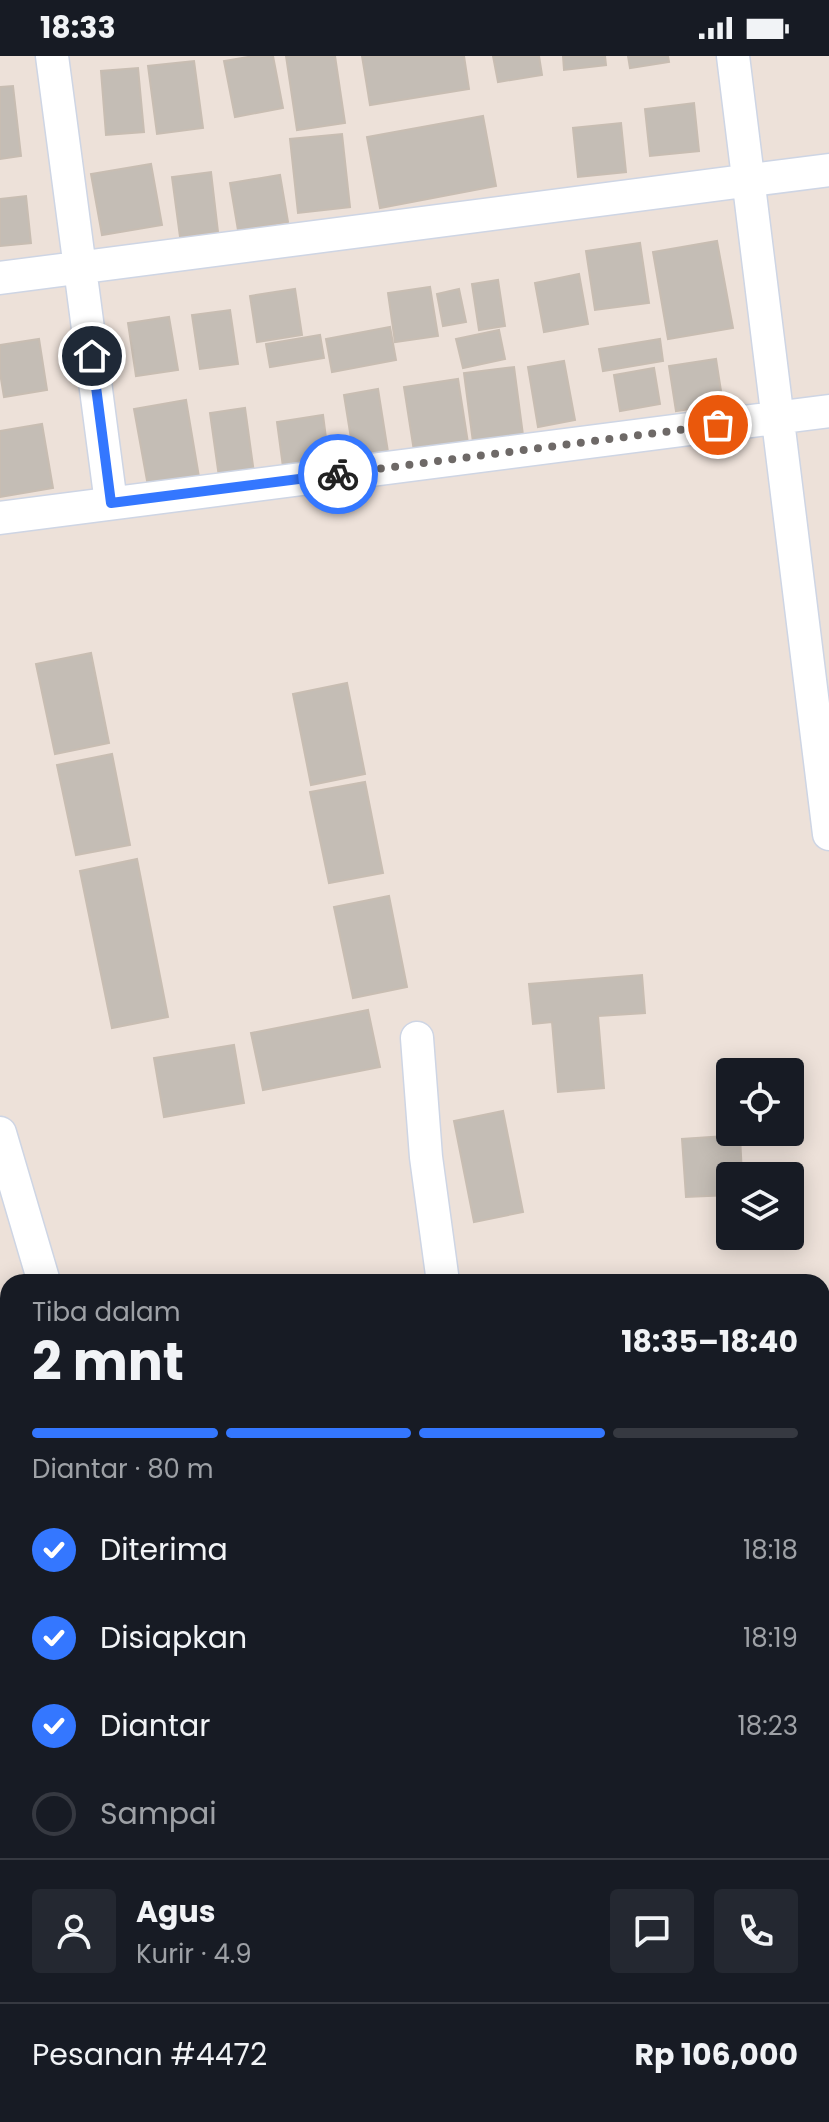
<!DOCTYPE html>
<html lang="id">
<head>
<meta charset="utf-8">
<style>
	body { margin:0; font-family:Poppins,sans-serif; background:#242831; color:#f1f3f6; height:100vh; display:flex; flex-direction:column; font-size:30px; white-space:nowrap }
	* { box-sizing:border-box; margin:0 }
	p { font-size:26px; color:#9ea1a6 }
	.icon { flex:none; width:44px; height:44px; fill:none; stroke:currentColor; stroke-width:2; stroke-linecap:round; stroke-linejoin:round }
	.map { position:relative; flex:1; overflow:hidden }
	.side { position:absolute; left:0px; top:1218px; width:830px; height:848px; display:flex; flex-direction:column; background:#171b24; border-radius:24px 24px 0 0; box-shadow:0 4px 20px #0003 }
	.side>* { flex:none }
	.controls { position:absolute; left:716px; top:1002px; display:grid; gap:16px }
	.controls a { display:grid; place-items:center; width:88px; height:88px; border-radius:8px; background:#171b24; box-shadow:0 4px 20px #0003; font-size:40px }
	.pin { position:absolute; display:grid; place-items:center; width:68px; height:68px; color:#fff; margin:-34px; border:4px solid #fff; border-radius:50%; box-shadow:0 2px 8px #0007 }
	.courier { position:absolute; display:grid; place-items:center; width:80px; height:80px; margin:-40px; border:6px solid #3477ff; border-radius:50%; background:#fff; color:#222; box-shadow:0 2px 10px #0007 }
	.overview em { font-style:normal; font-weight:700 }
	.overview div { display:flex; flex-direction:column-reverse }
	.overview { display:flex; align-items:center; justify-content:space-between; height:136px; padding:0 32px }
	h1 { font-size:52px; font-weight:700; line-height:60px }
	.bar { display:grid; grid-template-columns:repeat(4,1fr); gap:12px 8px; align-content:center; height:96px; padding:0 32px }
	.bar i { height:10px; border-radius:6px; background:#363941 }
	.bar .selected { background:#3477ff }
	.bar p { grid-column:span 4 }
	.line { display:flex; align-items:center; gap:20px; padding:0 32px; border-top:2px solid #363941 }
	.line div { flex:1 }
	.round { display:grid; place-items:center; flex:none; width:84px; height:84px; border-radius:8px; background:#242831 }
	ol { padding:0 32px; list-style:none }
	li { display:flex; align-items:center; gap:24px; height:88px }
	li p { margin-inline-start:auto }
	li .icon { padding:8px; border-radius:50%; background:#3477ff; color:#fff; stroke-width:4 }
	li:last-child { color:#9ea1a6 }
	li i { width:44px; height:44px; border:4px solid #363941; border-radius:50% }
	.status { display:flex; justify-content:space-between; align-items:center; height:56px; padding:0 40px; background:#171b24; direction:ltr }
	.status svg { height:22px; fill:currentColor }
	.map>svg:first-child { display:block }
	.cemetery { fill:#c9d9ae }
	.building { fill:#c4bdb5; stroke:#c8bdb2; stroke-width:2 }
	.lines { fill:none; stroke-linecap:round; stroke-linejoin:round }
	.minor-casing { stroke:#ced5e4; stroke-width:35 }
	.primary-casing { stroke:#c3c3c3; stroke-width:47 }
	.minor { stroke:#fff; stroke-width:32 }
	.primary { stroke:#ffbb4c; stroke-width:44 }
	.done { stroke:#6e6967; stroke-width:8; stroke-dasharray:0 14.4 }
	.route { stroke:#3477ff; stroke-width:10 }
</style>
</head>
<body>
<div class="status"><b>18:33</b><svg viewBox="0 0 49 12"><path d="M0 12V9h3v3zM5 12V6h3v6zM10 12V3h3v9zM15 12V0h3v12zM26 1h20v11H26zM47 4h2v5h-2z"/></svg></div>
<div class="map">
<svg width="829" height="2066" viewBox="0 0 829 2066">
	<rect width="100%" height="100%" fill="#ede1d9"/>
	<path class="cemetery" d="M8 1687V1819L0 1796V1688Z
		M90 2058H693L695 2066H93Z"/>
	<path class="building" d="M254 0H273L283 52 235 61 224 5Z
		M286 0H335L345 67 297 74Z
		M362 0H464L469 33 370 49Z
		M493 0H539L542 19 498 26Z
		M563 0H605L606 9 564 14Z
		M628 0H668L669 6 630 12Z
		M194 5 203 72 157 78 148 10Z
		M138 12 144 76 106 79 101 15Z
		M13 30 21 100 0 103V31Z
		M694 47 699 95 650 100 645 53Z
		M483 60 496 130 380 152 367 81Z
		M621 67 626 116 578 121 573 72Z
		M342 78 350 151 298 157 290 83Z
		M151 108 162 169 102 179 91 118Z
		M211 116 218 176 180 181 172 121Z
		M280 119 288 166 238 174 230 127Z
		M26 140 31 187 0 190V143Z
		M717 185 733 272 668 283 653 196Z
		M640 187 649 247 595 254 586 195Z
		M579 218 588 268 544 276 535 227Z
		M498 224 505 270 479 274 472 228Z
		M430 231 438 280 395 286 388 237Z
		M295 233 302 279 257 286 250 240Z
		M459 233 466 266 443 270 437 238Z
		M230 254 238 308 200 313 192 259Z
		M169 261 178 314 136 320 128 267Z
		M390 271 396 304 332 316 326 283Z
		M499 274 505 303 463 312 456 283Z
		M320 279 324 302 270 311 266 288Z
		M39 283 47 334 4 341 0 317V289Z
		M660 283 663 305 603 315 599 293Z
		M716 303 723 348 676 355 669 310Z
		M564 305 575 364 538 371 528 311Z
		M514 311 523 379 473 386 464 317Z
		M654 312 660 348 620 355 614 319Z
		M458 323 468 387 414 395 404 331Z
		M378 333 388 396 354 401 344 339Z
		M186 344 199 421 148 430 134 353Z
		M245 352 254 417 219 421 210 357Z
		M323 359 329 405 283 411 277 366Z
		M42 368 53 432 0 441V375Z
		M91 597 109 687 55 698 36 608Z
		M347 627 365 718 311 729 293 638Z
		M112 698 130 789 76 799 57 709Z
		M365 726 383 817 329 827 310 736Z
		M137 803 168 961 112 972 80 815Z
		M389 840 407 931 353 942 334 851Z
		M642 919 645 957 598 960 604 1032 558 1036 552 966 533 968 529 928Z
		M368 954 380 1011 263 1034 251 977Z
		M234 989 244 1047 164 1061 154 1002Z
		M503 1055 523 1156 474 1166 454 1065Z
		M740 1079 742 1120H730V1139L686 1141 682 1083Z
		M829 1261V1370L822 1372V1263Z
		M8 1409V1478L0 1480V1411Z
		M829 1445V1532L822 1533V1446Z
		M829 1665V1719L822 1720V1666Z
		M829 1900V1934L822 1935V1901Z
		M829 1941V1985L822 1987V1943Z
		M829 2052V2066H807L805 2058H822V2053Z
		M706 2058H747L749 2066H707Z"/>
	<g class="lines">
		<defs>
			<path id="minor" d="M52 0 111 447
				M733 0 829 778
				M0 222 829 114
				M0 462 829 355
				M417 982 426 1101 443 1226
				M0 1077 44 1226
				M0 1872 8 1895
				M63 2058 65 2066"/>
			<path id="primary" d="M822 1396 829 1395
				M0 1571 8 1569"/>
		</defs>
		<use href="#minor" class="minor-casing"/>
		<use href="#primary" class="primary-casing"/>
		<use href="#minor" class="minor"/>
		<use href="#primary" class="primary"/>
	</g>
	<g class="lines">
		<path class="done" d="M338 418 718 369"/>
		<path class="route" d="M92 300 111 447 338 418"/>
	</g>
</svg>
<div class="controls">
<a><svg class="icon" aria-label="locate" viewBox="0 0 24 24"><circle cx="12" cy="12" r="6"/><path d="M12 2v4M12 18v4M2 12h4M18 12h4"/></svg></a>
<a><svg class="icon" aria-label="layers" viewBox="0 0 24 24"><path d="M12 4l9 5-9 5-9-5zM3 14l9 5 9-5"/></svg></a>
</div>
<div class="pin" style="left:718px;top:369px;background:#ea580c"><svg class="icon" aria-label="bag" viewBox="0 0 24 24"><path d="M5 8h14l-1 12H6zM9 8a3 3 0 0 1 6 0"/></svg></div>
<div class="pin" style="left:92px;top:300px;background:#1f2937"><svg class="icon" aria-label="home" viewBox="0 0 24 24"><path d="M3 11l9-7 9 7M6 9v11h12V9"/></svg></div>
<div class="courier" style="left:338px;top:418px"><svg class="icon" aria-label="bike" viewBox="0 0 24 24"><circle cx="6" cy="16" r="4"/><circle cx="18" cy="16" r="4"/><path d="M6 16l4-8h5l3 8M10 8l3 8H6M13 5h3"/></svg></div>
<section class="side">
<div class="overview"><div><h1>2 mnt</h1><p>Tiba dalam</p></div><em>18:35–18:40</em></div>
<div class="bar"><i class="selected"></i><i class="selected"></i><i class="selected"></i><i></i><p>Diantar · 80 m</p></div>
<ol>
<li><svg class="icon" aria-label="check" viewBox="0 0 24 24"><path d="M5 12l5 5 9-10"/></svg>Diterima<p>18:18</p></li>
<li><svg class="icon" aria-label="check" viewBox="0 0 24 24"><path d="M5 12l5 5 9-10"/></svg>Disiapkan<p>18:19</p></li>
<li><svg class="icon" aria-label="check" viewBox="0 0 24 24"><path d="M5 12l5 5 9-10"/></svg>Diantar<p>18:23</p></li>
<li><i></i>Sampai</li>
</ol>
<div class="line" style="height:144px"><a class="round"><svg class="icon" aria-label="person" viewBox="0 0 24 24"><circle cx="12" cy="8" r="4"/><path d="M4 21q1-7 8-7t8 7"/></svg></a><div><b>Agus</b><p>Kurir · 4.9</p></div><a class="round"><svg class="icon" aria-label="chat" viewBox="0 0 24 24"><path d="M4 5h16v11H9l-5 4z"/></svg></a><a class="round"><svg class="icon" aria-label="phone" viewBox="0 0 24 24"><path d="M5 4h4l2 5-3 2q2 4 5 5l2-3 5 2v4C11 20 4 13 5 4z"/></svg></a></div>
<div class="line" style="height:104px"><div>Pesanan #4472</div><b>Rp 106,000</b></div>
</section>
</div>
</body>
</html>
